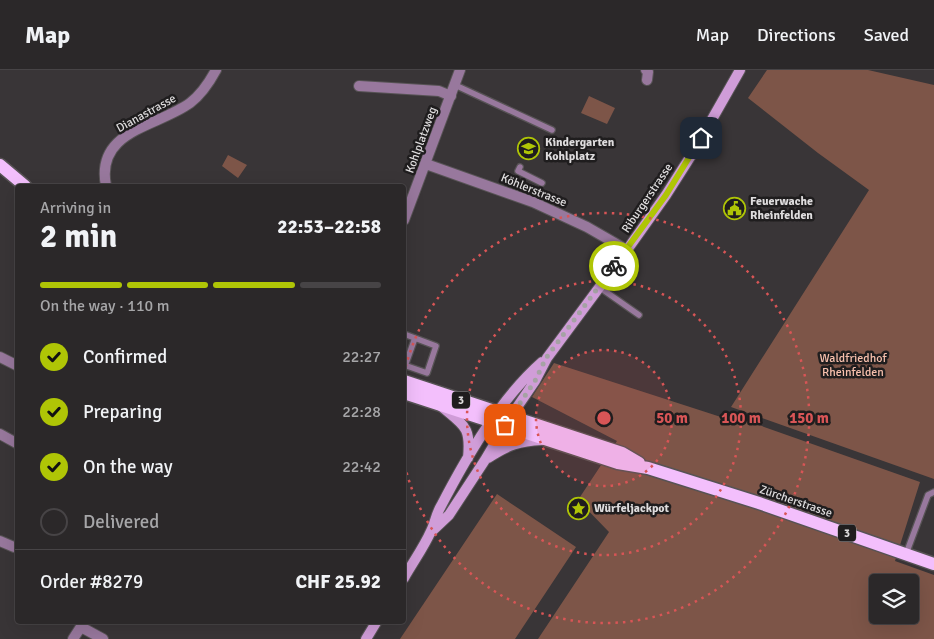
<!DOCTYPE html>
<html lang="en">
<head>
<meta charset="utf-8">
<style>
	body { margin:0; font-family:Signika,sans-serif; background:#373435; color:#f1f3f6; height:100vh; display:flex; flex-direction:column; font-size:19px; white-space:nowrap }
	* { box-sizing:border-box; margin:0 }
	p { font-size:16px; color:#a6a6a8 }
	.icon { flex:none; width:28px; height:28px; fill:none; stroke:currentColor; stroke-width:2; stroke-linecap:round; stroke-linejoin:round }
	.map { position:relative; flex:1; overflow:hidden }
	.drawer { position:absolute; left:15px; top:114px; width:391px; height:440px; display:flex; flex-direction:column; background:#2b2829; border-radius:5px; box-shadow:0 5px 20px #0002,0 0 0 1px #474446 }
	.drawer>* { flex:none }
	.controls { position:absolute; left:869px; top:504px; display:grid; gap:10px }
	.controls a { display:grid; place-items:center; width:50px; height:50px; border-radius:5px; background:#2b2829; box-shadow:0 5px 20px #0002,0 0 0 1px #474446; font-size:25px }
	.pin { position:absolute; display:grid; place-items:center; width:42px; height:42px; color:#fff; margin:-21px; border-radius:10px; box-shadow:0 2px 8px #0006 }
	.courier { position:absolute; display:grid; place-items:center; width:50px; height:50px; margin:-25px; border:4px solid #afc506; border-radius:50%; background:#fff; color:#222; box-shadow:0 1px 6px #0007 }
	.headline em { font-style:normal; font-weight:700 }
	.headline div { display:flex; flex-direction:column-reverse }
	.headline { display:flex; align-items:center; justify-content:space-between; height:85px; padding:0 25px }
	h1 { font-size:32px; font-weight:700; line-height:38px }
	.bar { display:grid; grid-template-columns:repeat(4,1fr); gap:8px 5px; align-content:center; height:60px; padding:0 25px }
	.bar i { height:6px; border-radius:4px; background:#474446 }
	.bar .active { background:#afc506 }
	.bar p { grid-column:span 4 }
	.line { display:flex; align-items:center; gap:12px; padding:0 25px; border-top:1px solid #474446 }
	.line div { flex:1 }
	ol { padding:0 25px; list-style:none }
	li { display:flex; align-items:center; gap:15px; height:55px }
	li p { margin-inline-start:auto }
	li .icon { padding:5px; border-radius:50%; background:#afc506; color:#111; stroke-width:4 }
	li:last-child { color:#a6a6a8 }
	li i { width:28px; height:28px; border:2px solid #474446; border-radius:50% }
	header { display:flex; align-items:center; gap:30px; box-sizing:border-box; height:70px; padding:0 25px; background:#2b2829; border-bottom:1px solid #474446 }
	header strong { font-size:24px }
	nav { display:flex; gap:28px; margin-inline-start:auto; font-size:18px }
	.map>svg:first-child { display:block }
	.green { fill:#7d5548; fill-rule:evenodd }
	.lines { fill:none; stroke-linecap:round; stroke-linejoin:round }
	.lane-casing { stroke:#575355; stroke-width:8 }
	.street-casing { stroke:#575355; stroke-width:12 }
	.secondary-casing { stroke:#575355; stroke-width:12 }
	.primary-casing { stroke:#575355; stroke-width:15 }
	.lane { stroke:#98789d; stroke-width:5.5 }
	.street { stroke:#98789d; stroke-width:10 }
	.secondary { stroke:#d09dd8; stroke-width:10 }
	.primary { stroke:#f3bffc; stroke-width:12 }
	.done { stroke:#a5a2a4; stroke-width:5; stroke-dasharray:0 9 }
	.route { stroke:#afc506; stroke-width:6 }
	.ring { fill:none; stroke:#d85556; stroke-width:2.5; stroke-dasharray:2.5 5 }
	.labels { text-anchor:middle; stroke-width:5; stroke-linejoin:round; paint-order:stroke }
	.shield { fill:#1f1d1e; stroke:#a5a3a4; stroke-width:1 }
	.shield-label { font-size:11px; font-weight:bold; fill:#dfddde }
	.street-label { font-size:12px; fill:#dfddde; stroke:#1f1d1e }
	.poi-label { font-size:12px; font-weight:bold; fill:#dfddde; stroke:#1f1d1e; text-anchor:start }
	.park-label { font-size:12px; fill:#f8c0ad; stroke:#1f1d1e }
	.centre { fill:#d85556; stroke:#1f1d1e; stroke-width:2.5 }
	.ring-label { font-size:15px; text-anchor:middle; font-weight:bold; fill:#d85556; stroke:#1f1d1e; stroke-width:5; stroke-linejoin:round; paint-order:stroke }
</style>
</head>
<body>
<header>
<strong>Map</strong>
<nav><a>Map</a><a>Directions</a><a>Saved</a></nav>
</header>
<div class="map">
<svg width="934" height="569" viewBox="0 0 934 569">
	<rect width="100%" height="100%" fill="#393537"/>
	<path class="green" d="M767 0H868L934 15V409L731 337 869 120 818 83 748 28Z
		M589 26 615 38 607 54 581 43Z
		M228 85 247 95 238 108 222 96Z
		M554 293 724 348H739L920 412 895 491 934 505V569H538L609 462 578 430 617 371 532 327ZM878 512H910V545H878Z
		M497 424 576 477 515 569H400Z"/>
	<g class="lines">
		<defs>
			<path id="lane" d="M455 15 552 60
				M520 97 518 101 542 113
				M599 217 639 245
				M404 264 436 276 427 303 404 295
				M405 296 415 268
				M906 484 928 425 934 422"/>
			<path id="street" d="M646 0 648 2 647 10
				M359 16 439 21 451 26
				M426 94 533 132 587 157 627 180
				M106 116C95 60 157 57 190 33 202 24 209 13 216 0
				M404 150 460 0
				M0 287 18 296
				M0 364 18 374
				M0 471 14 477
				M81 557 103 569
				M73 569 84 552"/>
			<path id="secondary" d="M442 337C465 356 471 357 468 388
				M488 388C508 375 519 371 542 370
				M431 462 449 445 485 390 511 346 535 311 547 288 627 180 666 125 694 81 740 0
				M404 508C413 492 424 477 431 461 435 453 436 444 441 436 467 386 500 329 542 292
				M366 569 377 551"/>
			<path id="primary" d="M0 95 25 116
				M404 311 622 383 639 393
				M404 323 618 393 648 398 759 433 934 494"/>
		</defs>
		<use href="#lane" class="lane-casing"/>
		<use href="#street" class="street-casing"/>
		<use href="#secondary" class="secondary-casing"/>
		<use href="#primary" class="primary-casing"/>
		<use href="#lane" class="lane"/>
		<use href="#street" class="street"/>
		<use href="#secondary" class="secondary"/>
		<use href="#primary" class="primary"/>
	</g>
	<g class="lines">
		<path class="done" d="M505 355 535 311 546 288 614 196"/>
		<path class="route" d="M614 196 666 125 701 68"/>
	</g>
	<circle cx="604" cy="348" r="68" fill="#d85556" fill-opacity=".12"/>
	<g class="ring">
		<circle cx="604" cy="348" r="68"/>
		<circle cx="604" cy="348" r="137"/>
		<path d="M404 304A205 205 0 1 1 404 392"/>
	</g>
	<defs>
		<symbol id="school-ring" viewBox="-11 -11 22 22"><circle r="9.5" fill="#1f1d1e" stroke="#afc506" stroke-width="1.5"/><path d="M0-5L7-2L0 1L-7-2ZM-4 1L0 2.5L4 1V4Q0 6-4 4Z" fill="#afc506"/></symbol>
		<symbol id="civic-ring" viewBox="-11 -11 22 22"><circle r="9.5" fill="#1f1d1e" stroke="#afc506" stroke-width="1.5"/><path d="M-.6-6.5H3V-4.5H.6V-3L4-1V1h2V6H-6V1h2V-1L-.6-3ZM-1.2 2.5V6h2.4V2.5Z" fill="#afc506"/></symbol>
		<symbol id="sight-ring" viewBox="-11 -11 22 22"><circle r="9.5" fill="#1f1d1e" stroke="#afc506" stroke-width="1.5"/><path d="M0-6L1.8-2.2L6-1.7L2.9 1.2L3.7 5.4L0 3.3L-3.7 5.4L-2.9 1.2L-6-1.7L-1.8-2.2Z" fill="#afc506"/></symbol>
	</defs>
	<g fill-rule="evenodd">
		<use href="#school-ring" x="516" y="66" width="25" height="25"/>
		<use href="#civic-ring" x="722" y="126" width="25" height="25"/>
		<use href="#sight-ring" x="566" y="426" width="25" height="25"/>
	</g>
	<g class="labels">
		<g class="shield">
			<rect x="452" y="321.5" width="18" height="17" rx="4"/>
			<rect x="838" y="454.5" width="18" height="17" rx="4"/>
		</g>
		<g class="shield-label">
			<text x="461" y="334">3</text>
			<text x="847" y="467">3</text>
		</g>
		<g class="street-label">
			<text transform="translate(146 43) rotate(-29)" y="4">Dianastrasse</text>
			<text transform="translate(421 70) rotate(-70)" y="4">Kohlplatzweg</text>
			<text transform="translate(534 120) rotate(22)" y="4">Köhlerstrasse</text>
			<text transform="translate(647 128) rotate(-56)" y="4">Riburgerstrasse</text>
			<text transform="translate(796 431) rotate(19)" y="4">Zürcherstrasse</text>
		</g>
		<g class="poi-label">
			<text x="545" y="76">Kindergarten<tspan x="545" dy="14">Kohlplatz</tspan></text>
			<text x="750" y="135">Feuerwache<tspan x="750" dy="14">Rheinfelden</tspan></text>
			<text x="594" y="442">Würfeljackpot</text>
		</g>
		<g class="park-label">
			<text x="853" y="292">Waldfriedhof<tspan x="853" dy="14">Rheinfelden</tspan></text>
		</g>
	</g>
	<circle cx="604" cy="348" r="8" class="centre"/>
	<g class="ring-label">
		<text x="672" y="353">50 m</text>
		<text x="741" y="353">100 m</text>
		<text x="809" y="353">150 m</text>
	</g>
</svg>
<div class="controls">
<a><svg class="icon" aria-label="layers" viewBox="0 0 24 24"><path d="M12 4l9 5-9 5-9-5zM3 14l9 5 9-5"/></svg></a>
</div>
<div class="pin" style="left:505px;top:355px;background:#ea580c"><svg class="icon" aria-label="bag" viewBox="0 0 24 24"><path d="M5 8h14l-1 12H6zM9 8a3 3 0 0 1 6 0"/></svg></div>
<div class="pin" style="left:701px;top:68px;background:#1f2937"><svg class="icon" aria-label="home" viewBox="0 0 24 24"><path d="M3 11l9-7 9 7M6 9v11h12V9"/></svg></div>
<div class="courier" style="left:614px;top:196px"><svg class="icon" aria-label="bike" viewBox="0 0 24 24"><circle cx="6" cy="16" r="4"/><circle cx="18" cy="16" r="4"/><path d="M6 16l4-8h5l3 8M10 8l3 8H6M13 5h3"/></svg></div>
<section class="drawer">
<div class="headline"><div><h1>2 min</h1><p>Arriving in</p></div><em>22:53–22:58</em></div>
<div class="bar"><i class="active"></i><i class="active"></i><i class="active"></i><i></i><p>On the way · 110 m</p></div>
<ol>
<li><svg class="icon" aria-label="check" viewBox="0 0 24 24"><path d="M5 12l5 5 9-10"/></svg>Confirmed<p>22:27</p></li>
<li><svg class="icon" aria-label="check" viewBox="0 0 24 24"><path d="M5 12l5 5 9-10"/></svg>Preparing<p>22:28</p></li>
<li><svg class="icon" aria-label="check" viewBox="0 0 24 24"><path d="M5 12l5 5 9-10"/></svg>On the way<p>22:42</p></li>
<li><i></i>Delivered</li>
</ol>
<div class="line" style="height:65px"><div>Order #8279</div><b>CHF 25.92</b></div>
</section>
</div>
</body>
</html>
